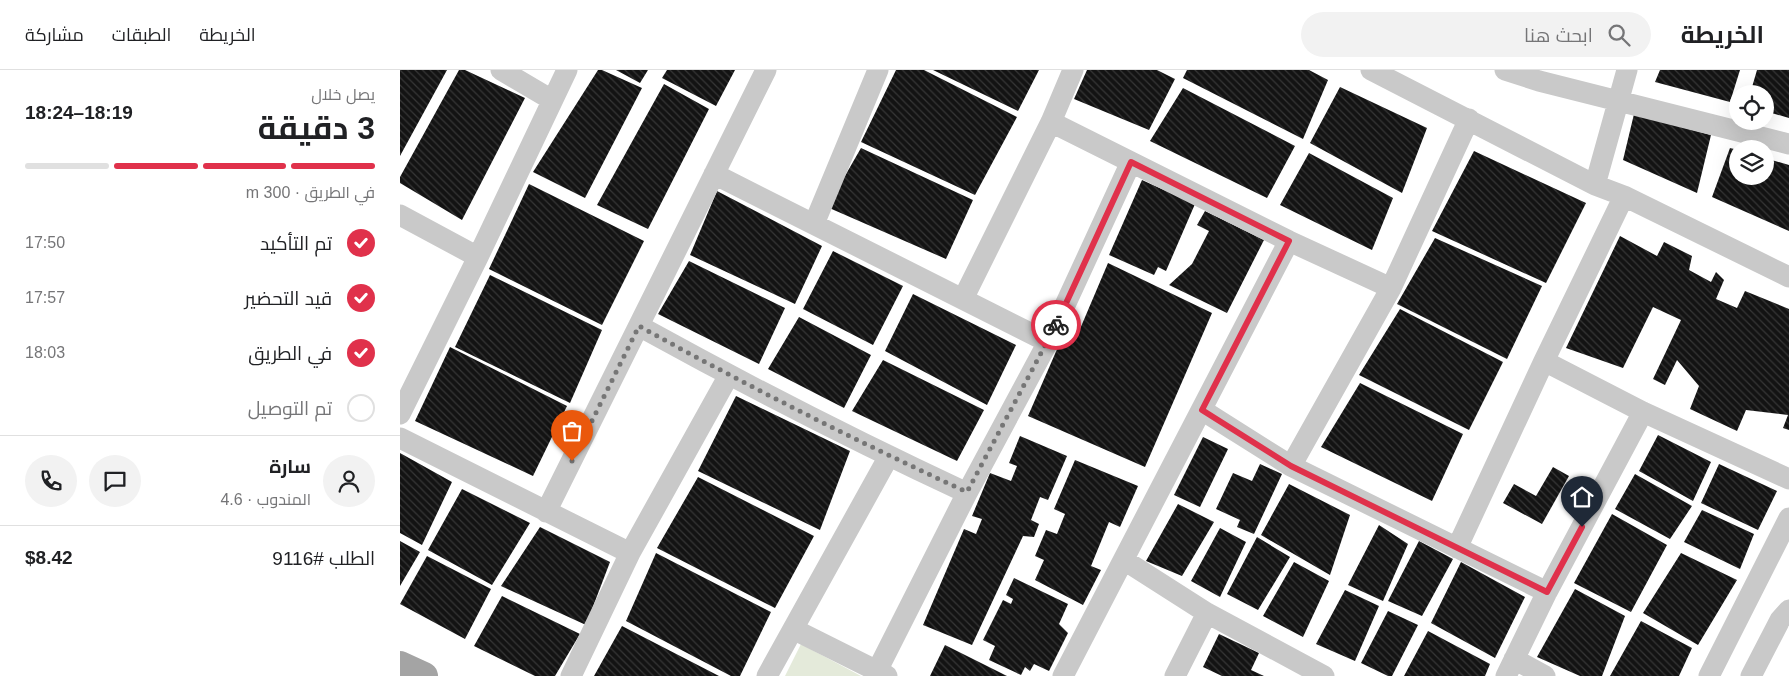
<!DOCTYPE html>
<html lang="ar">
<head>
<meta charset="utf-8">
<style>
	body { margin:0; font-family:Arial,Cairo,sans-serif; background:#f2f2f2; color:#202124; direction:rtl; height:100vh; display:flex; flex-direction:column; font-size:19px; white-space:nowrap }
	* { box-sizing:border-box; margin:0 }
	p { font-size:16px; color:#757577 }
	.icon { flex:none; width:28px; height:28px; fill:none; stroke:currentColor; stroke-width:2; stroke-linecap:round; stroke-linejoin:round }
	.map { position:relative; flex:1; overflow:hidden; direction:ltr }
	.panel { display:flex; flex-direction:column; background:#fff; width:400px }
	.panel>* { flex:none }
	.buttons { position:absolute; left:1329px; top:15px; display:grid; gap:10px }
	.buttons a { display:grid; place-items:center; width:45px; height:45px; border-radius:50%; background:#fff; box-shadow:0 5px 20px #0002; font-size:25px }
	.pin { position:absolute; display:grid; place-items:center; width:42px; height:42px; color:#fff; margin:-51px -21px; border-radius:50% 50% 50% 0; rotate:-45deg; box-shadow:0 0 5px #0007 }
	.pin .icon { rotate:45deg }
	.courier { position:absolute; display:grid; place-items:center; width:50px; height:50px; margin:-25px; border:4px solid #e0314b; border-radius:50%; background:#fff; color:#222; box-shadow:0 1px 6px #0007 }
	.headline em { font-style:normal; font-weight:700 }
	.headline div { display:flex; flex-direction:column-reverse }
	.headline { display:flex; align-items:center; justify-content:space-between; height:85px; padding:0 25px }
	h1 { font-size:32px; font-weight:700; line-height:38px }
	.bar { display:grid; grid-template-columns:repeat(4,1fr); gap:8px 5px; align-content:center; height:60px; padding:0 25px }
	.bar i { height:6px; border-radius:4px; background:#e0e0e0 }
	.bar .selected { background:#e0314b }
	.bar p { grid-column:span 4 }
	.line { display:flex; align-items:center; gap:12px; padding:0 25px; border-top:1px solid #e0e0e0 }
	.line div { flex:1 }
	.round { display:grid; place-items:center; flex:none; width:52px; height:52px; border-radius:26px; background:#f2f2f2 }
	ol { padding:0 25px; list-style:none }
	li { display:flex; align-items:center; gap:15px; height:55px }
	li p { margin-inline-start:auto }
	li .icon { padding:5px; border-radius:50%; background:#e0314b; color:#fff; stroke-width:4 }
	li:last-child { color:#757577 }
	li i { width:28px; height:28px; border:2px solid #e0e0e0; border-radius:50% }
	header { display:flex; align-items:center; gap:30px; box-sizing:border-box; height:70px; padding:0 25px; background:#fff; border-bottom:1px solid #e0e0e0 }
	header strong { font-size:24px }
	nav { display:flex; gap:28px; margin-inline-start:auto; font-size:18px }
	.search { width:350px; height:45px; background:#f2f2f2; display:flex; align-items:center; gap:12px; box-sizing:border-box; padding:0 18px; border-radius:28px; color:#757577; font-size:19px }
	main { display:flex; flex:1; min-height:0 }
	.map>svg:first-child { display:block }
	.green { fill:#e4eada }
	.building { fill:url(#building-back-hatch) }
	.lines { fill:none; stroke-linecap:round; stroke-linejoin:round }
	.minor { stroke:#c9c9c9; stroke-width:21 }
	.major { stroke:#a4a4a4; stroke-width:28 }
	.done { stroke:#767676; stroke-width:5; stroke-dasharray:0 9 }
	.route { stroke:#e0314b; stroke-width:6 }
</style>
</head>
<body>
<header>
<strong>الخريطة</strong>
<div class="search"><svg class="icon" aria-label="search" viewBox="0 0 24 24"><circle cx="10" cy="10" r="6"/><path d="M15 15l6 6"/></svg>ابحث هنا</div>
<nav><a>الخريطة</a><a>الطبقات</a><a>مشاركة</a></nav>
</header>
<main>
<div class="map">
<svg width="1389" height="606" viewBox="0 0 1389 606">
	<defs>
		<pattern id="building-back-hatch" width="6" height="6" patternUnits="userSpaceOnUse" patternTransform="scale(1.25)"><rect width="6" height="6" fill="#131313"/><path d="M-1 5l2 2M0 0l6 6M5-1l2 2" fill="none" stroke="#363636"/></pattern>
	</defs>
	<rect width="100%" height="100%" fill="#fff"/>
	<path class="green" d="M401 574 461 606H385Z"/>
	<path class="building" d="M0 0H47L0 86Z
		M59 0H65L125 28 62 150 0 113V107Z
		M198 0H202L242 18 185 128 133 102Z
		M216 0H248L240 13Z
		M267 0H335L316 36 262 8Z
		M496 0H524L617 47 575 125 461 72Z
		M533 0H639L618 41Z
		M687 0H757L775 9 749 60 674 29Z
		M787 0H909L928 10 903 69 783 8Z
		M1260 0H1340L1330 32 1255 12Z
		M1357 0H1389V48L1365 41V24H1350Z
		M264 14 309 39 248 159 197 135Z
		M940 17 1027 58 1002 123 910 73Z
		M783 18 895 76 867 128 750 71Z
		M1234 44 1311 65 1297 123 1223 90Z
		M461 78 573 130 546 189 427 137Z
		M1330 78 1338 80V106H1365V88L1389 95V161L1312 127Z
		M1074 81 1186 133 1146 213 1032 161Z
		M909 83 993 128 972 180 880 135Z
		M742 110 795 134 766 201 758 197 754 205 709 185Z
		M129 114 244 171 202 255 89 199Z
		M317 121 422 176 395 234 290 185Z
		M805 141 864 170 827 243 769 215 792 194 809 161 797 155Z
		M1220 166 1257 186 1264 172 1292 186 1289 200 1311 212 1316 202 1324 210 1316 229 1337 238 1345 221 1389 239V360L1383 358 1388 345 1346 340 1337 361 1290 339 1299 316 1277 290 1265 315 1253 309 1281 250 1253 237 1223 298 1166 278Z
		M1035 168 1142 216 1107 289 997 234Z
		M433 181 503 216 473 275 403 239Z
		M289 191 385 238 359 294 258 244Z
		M708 193 812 243 745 397 628 346 668 254 680 259Z
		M90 205 202 260 170 333 55 277Z
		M513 224 616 275 587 335 485 281Z
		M1000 239 1103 292 1069 360 959 305Z
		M399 247 471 285 444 338 368 299Z
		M50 277 167 336 133 406 15 351Z
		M483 290 584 340 557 391 452 341Z
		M960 313 1063 364 1032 431 921 377Z
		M336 326 450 381 420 460 298 401Z
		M1258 365 1311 392 1293 431 1239 401Z
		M620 366 667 386 648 430 640 427 631 450 639 454 634 467 623 466 572 575 523 555 564 459 576 464 582 449 572 446 590 403 611 411 617 396 609 393Z
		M803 367 828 379 800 437 774 425Z
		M0 383 52 412 22 475 0 463Z
		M675 390 738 416 720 457 709 452 691 496 701 500 683 535 635 510 644 490 635 486 646 460 657 464 665 444 654 439Z
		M860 394 882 404 854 464 837 457 840 450 816 439 833 403 852 411Z
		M1319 394 1377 421 1358 460 1301 433Z
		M1153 397 1169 406 1142 454 1103 433 1114 414 1136 426Z
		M1235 404 1292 436 1270 469 1215 439Z
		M298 407 414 466 375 538 257 478Z
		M889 414 950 445 930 505 861 465Z
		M62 419 130 453 92 515 28 480Z
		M778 434 814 452 782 506 746 491Z
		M1302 440 1354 464 1340 499 1284 472Z
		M1212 444 1267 475 1231 542 1174 513Z
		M979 455 1008 474 983 531 948 515Z
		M140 457 210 492 186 555 101 516Z
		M820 458 846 472 820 527 791 511Z
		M857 467 890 487 858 540 827 524Z
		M0 471 20 482 0 516Z
		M1019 471 1053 489 1022 546 988 531Z
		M256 483 371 542 340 606H331L226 551Z
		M1281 483 1337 510 1298 575 1243 543Z
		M27 486 91 519 65 569 0 534Z
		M894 492 929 511 903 567 863 546Z
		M1061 492 1125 527 1095 588 1031 553Z
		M614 508 668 534 659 554 668 563 649 601 634 594 630 601 625 597 621 605 589 590 595 576 583 570 603 530 611 534 613 529 606 525Z
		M1175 519 1225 546 1202 606H1180L1137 587Z
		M945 520 979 536 955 591 916 574Z
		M102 526 180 564 155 606H135L74 576Z
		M988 541 1018 555 992 606H988L961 593Z
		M1241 551 1292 578 1279 606H1210Z
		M222 556 319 606H194Z
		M1028 561 1090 594 1085 606H1004Z
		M819 564 859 583 851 600 864 606H822L803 597Z
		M545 575 607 606H530Z"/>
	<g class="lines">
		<path class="minor" d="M101 0 152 30
			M971 0 1195 115 1224 126 1389 207
			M1105 0 1139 11 1389 74
			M651 52 889 171 991 218
			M314 104 648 272
			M1195 115 1227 0
			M0 145 78 187
			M414 154 478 0
			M563 229 651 52 673 0
			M239 256C346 315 455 371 567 423
			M1144 291 1243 342 1389 409
			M802 340 891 396 1147 522
			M0 344 78 187 167 0
			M0 368 230 483
			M891 396 991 218 1069 49
			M146 442 366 0
			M1057 478 1144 291 1224 126
			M724 490 807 543 924 606
			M393 559 487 606
			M1114 589 1145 606
			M477 601 567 423 648 272 731 92
			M171 606 230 483 329 305
			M367 606 489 386
			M663 606 889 171
			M775 606 807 543
			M1106 606 1147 522 1243 342
			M1309 606 1389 448
			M1351 606 1380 550 1389 540"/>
		<path class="major" d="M0 595 24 606"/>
	</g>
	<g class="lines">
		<path class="done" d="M172 391 239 256C346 315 456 371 567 422L656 255"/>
		<path class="route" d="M656 255 731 92 889 171 802 340 891 396 1147 522 1182 457"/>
	</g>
</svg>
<div class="buttons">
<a><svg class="icon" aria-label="locate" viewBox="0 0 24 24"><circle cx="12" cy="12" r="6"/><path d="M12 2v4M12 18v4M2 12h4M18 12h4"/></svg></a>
<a><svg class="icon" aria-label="layers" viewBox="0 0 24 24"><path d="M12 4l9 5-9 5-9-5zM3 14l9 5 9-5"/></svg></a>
</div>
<div class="pin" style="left:172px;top:391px;background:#ea580c"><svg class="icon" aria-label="bag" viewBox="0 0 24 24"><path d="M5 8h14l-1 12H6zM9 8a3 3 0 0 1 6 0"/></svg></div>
<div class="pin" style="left:1182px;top:457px;background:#1f2937"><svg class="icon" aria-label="home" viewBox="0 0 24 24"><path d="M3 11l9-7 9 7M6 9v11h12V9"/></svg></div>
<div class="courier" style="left:656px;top:255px"><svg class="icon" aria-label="bike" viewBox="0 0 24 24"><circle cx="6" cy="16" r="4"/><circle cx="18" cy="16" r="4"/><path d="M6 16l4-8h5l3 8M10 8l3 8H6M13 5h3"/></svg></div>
</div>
<section class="panel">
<div class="headline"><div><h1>3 دقيقة</h1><p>يصل خلال</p></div><em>18:19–18:24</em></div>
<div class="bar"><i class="selected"></i><i class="selected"></i><i class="selected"></i><i></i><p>في الطريق · 300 m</p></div>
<ol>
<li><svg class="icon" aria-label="check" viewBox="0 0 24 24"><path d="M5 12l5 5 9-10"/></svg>تم التأكيد<p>17:50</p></li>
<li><svg class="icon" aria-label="check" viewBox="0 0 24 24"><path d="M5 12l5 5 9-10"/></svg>قيد التحضير<p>17:57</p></li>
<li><svg class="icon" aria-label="check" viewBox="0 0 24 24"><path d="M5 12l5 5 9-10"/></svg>في الطريق<p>18:03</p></li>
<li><i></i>تم التوصيل</li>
</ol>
<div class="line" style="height:90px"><a class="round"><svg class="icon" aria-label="person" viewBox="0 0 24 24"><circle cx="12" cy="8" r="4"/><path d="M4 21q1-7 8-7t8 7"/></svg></a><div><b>سارة</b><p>المندوب · 4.6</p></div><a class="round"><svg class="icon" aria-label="chat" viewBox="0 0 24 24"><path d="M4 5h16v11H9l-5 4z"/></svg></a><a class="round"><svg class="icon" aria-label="phone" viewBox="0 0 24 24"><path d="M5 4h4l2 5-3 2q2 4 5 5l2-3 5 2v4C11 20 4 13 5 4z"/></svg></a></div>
<div class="line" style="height:65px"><div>الطلب #9116</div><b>$8.42</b></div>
</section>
</main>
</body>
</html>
